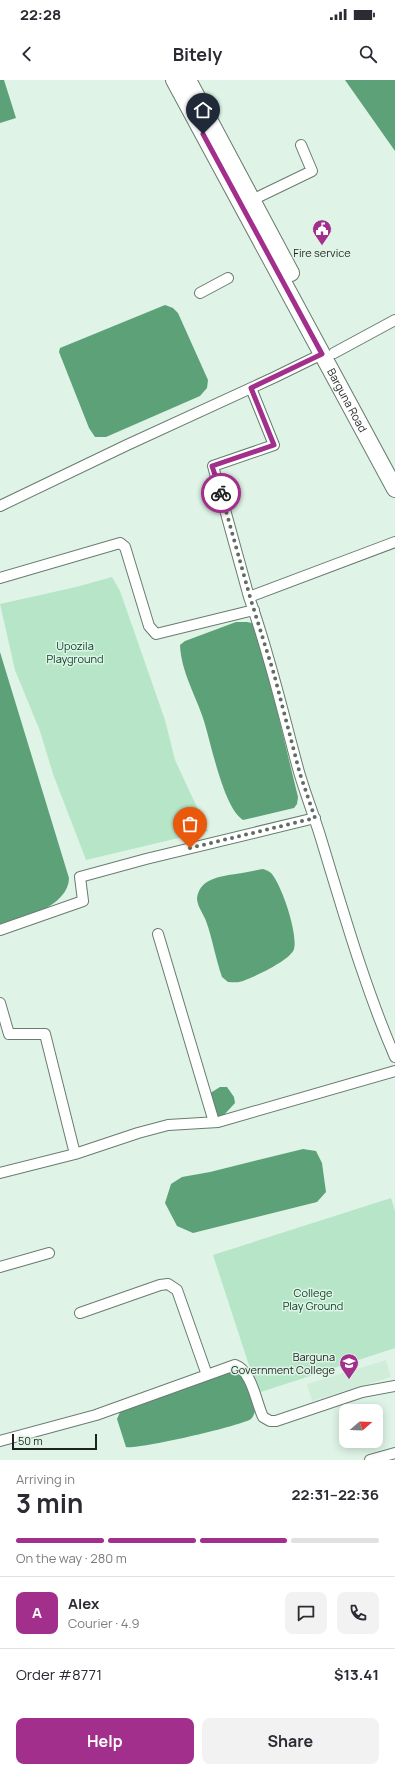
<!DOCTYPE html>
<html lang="en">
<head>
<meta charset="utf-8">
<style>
	body { margin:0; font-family:Manrope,sans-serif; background:#f2f2f3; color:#2b2b33; height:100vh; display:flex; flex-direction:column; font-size:15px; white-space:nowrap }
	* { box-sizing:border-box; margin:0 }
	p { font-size:13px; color:#7c7c81 }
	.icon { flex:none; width:22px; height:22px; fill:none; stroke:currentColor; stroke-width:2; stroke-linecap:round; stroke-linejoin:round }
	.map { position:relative; height:1380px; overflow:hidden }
	.drawer { display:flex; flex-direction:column; background:#fff; flex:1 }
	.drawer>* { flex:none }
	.needle { width:26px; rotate:71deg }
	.buttons { position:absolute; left:339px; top:1324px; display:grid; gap:8px }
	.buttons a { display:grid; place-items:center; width:44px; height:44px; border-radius:8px; background:#fff; box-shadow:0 2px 10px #0003; font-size:20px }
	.scale { position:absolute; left:12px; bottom:10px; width:85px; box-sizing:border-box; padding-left:4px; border:2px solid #1c241f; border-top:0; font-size:11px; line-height:14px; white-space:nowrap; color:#1c241f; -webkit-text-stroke:3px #dff4e6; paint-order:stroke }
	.pin { position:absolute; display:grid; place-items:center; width:34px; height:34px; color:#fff; margin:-41px -17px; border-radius:50% 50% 50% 0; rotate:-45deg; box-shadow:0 0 4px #0007 }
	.pin .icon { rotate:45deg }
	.courier { position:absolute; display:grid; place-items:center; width:40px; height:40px; margin:-20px; border:3px solid #a12f8b; border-radius:50%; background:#fff; color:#222; box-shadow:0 1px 5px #0007 }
	.overview em { font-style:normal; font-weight:700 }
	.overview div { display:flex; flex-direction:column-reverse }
	.overview { display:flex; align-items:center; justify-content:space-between; height:68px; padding:0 16px }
	h1 { font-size:26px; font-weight:700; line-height:30px }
	.bar { display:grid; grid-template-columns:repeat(4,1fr); gap:6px 4px; align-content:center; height:48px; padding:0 16px }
	.bar i { height:5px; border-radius:3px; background:#e1e1e2 }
	.bar .on { background:#a12f8b }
	.bar p { grid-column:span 4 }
	.line { display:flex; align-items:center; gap:10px; padding:0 16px; border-top:1px solid #e1e1e2 }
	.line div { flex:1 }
	.round { display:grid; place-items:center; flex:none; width:42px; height:42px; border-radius:8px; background:#f2f2f3 }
	.cta { display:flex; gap:8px; margin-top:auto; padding:8px 16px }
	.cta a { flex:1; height:46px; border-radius:8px; background:#a12f8b; color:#fff; font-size:16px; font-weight:700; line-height:46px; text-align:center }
	.cta a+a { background:#f2f2f3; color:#2b2b33 }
	.status { display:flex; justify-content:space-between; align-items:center; height:28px; padding:0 20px; background:#fff; direction:ltr }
	.status svg { height:11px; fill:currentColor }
	header { display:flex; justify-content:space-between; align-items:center; height:52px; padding:0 16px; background:#fff; font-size:18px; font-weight:700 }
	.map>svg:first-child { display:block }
	.built { fill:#d0edda }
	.green { fill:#b6e6c7 }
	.water { fill:#5da179 }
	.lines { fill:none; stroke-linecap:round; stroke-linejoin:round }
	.street-casing { stroke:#697c70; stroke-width:12 }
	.primary-casing { stroke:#697c70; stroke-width:18 }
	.street { stroke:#fff; stroke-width:10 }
	.primary { stroke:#fff; stroke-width:16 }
	.done { stroke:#606d65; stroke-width:4; stroke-dasharray:0 7.2 }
	.route { stroke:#a12f8b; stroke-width:5 }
	.labels { text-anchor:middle; stroke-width:3; stroke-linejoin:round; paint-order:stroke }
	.poi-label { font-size:11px; fill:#1c241f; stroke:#dff4e6 }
	.street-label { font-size:11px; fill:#1c241f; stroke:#dff4e6 }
	.park-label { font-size:11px; fill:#033c22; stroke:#dff4e6 }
</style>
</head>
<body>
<div class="status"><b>22:28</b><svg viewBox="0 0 49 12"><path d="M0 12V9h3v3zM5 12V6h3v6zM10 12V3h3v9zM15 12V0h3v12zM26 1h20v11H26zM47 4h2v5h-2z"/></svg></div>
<header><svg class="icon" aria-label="back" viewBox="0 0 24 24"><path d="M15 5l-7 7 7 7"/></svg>Bitely<svg class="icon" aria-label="search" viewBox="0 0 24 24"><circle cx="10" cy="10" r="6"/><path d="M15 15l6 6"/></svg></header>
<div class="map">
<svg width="395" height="1380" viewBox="0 0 395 1380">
	<rect width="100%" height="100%" fill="#dff4e6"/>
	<path class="built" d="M386 1280 391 1297 312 1321 307 1304Z"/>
	<path class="green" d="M112 497 120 511 165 640 175 680 208 751 86 780 53 694 40 651 15 590 0 524 76 507Z
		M391 1118 395 1131V1268L258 1313 213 1175Z"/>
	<path class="water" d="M0 0H4L16 38 0 43Z
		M345 0H395V71Z
		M165 225 173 228 178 233 208 300 207 308 200 316 106 357H95L89 348 59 272 60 268Z
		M236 542H247L252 543 254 548 265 581 298 717 297 724 294 728 243 740C223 727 211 662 203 638 195 614 181 591 180 565L185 561Z
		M0 572 69 798C69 826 22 839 0 847Z
		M263 789C266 790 269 791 271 793 282 805 298 854 294 869 291 880 254 897 243 901 238 903 233 902 228 902L222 897C216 880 212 857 206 841 203 833 197 826 197 818 200 796 226 796 242 793 249 792 256 790 263 789Z
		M220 1007H227L234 1017 235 1023 223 1036 218 1037 214 1033 207 1015Z
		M303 1069 316 1071 322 1083 326 1112 317 1122 193 1153 177 1146 165 1123 171 1104 182 1097 210 1092Z
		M232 1289 240 1291 256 1328C255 1331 254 1336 251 1339 241 1346 136 1370 126 1367L117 1339 120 1332Z"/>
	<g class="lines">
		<defs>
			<path id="street" d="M252 120 312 91 301 65
				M200 213 228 198
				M334 273 395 240
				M0 426 127 365 275 297 322 274
				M395 462 249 517C270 575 283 634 299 692 306 716 315 738 322 762 344 834 365 908 395 977
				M0 498 120 463 125 467 149 546 156 554 254 530
				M249 517 213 386 274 365 251 308
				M0 850 83 821 80 797 146 779 315 738
				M158 854 214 1042
				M0 923 9 954H45L75 1074
				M0 1093 75 1074 138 1053 168 1045 218 1042 395 991
				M0 1187 49 1173
				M80 1233 160 1205 168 1204 177 1210 207 1295
				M0 1361 96 1335 235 1285C252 1291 256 1322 263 1337L270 1341H276L362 1312 395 1306
				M370 1380 395 1373"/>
			<g id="primary">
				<path id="s1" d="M174 0 395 409"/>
				<path d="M188 0 291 193"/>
			</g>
		</defs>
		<use href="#street" class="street-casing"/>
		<use href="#primary" class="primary-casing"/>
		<use href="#street" class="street"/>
		<use href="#primary" class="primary"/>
	</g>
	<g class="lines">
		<path class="done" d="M190 768 315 738 300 694 274 594 250 517 221 413"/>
		<path class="route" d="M203 54 322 274 251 308 274 365 212 386 221 413"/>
	</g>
	<defs>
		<symbol id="civic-pin" viewBox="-11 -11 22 30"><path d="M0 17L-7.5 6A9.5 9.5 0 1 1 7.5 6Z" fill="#a12f8b" stroke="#dff4e6"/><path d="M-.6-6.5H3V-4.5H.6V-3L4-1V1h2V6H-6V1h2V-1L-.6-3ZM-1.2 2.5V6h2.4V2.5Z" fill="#fff"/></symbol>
		<symbol id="university-pin" viewBox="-11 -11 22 30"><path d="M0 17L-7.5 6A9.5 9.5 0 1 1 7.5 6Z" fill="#a12f8b" stroke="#dff4e6"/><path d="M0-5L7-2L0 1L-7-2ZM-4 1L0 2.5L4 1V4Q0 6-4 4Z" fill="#fff"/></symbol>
	</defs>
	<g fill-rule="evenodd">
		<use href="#civic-pin" x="311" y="138" width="22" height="30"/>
		<use href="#university-pin" x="338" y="1272" width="22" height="30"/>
	</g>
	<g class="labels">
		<g class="poi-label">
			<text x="322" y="177">Fire service</text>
			<text x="335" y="1281" text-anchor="end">Barguna<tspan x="335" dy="13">Government College</tspan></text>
		</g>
		<g class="street-label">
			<text dy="4" stroke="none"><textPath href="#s1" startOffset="364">Barguna Road</textPath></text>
		</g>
		<g class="park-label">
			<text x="75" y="570">Upozila<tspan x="75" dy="13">Playground</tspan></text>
			<text x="313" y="1217">College<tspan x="313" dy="13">Play Ground</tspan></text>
		</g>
	</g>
</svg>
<div class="buttons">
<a><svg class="needle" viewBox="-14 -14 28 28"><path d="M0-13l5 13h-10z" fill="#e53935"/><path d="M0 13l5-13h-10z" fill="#7c7c81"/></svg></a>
</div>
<div class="scale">50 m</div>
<div class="pin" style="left:190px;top:768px;background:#ea580c"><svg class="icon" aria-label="bag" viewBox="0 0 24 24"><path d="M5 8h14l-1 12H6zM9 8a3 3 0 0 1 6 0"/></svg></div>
<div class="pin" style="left:203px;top:54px;background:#1f2937"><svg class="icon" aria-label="home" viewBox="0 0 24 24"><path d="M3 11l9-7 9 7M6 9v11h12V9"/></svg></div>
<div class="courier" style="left:221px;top:413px"><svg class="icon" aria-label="bike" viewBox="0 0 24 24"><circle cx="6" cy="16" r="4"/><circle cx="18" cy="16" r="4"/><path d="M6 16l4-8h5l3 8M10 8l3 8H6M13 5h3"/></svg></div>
</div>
<section class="drawer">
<div class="overview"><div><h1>3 min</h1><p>Arriving in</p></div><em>22:31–22:36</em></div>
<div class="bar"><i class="on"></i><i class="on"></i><i class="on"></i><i></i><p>On the way · 280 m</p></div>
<div class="line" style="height:72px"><b class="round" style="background:#a12f8b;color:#fff">A</b><div><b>Alex</b><p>Courier · 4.9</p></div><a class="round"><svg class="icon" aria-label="chat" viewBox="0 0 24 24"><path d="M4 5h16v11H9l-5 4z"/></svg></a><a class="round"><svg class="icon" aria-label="phone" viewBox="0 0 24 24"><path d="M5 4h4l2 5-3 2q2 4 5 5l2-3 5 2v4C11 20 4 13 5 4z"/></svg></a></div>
<div class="line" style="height:52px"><div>Order #8771</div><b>$13.41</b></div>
<div class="cta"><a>Help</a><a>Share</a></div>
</section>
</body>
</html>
